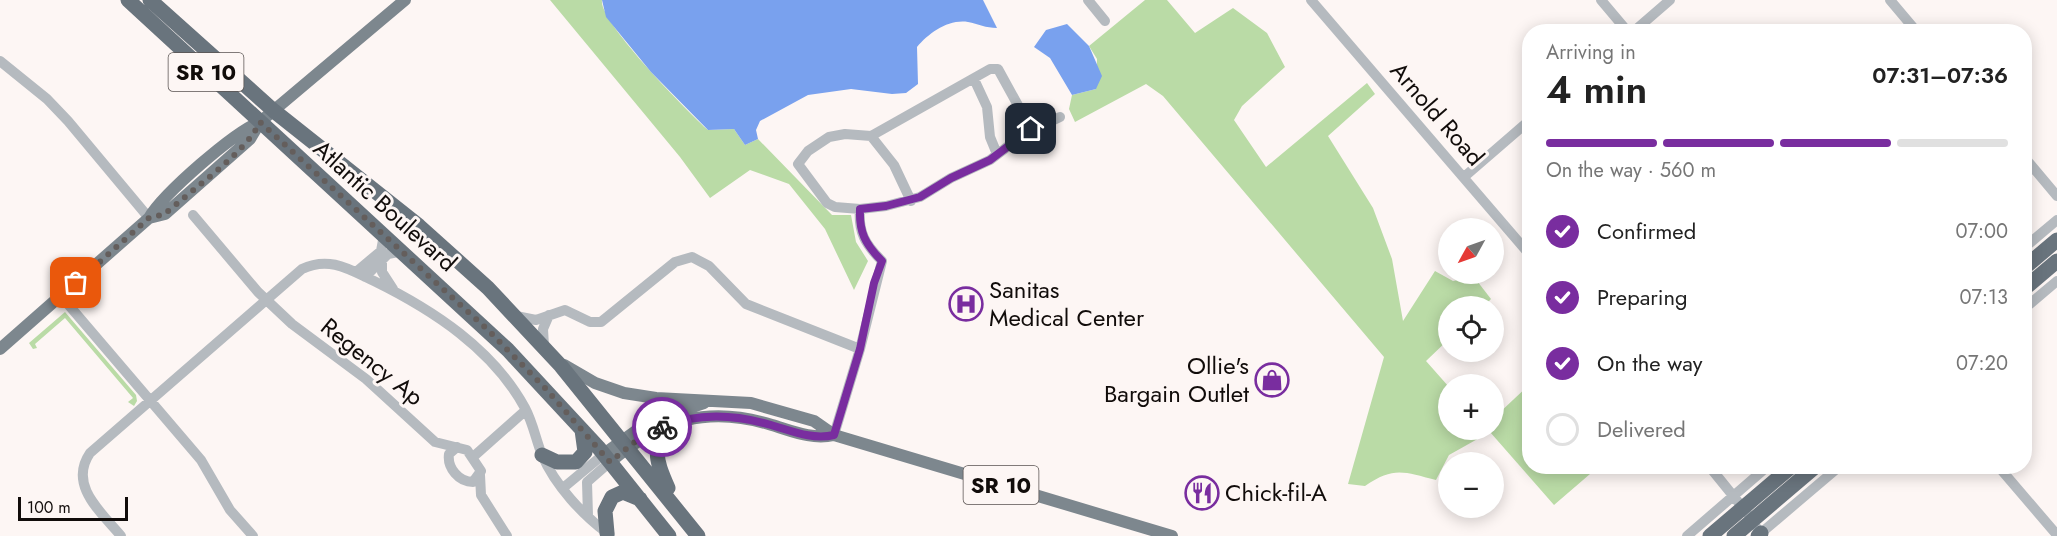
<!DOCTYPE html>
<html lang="en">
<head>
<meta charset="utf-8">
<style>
	body { margin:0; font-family:Jost,sans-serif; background:#f6f6f6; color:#222; height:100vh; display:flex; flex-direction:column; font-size:22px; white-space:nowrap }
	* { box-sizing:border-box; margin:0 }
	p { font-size:20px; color:#767676 }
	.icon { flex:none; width:33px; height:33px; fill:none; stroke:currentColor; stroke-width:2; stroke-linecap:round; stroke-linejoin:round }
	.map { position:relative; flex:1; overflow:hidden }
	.drawer { position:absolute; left:1522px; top:24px; width:510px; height:450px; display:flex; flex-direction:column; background:#fff; border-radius:24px; box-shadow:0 3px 15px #0003 }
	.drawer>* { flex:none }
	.needle { width:39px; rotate:230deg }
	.controls { position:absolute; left:1438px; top:218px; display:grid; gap:12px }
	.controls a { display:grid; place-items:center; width:66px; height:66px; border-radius:50%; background:#fff; box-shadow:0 3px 15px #0003; font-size:30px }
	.scale { position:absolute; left:18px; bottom:15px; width:110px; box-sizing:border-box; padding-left:6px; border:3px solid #110c0a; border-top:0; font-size:16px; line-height:21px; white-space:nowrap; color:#110c0a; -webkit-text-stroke:4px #fdf6f4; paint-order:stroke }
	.pin { position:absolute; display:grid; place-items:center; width:51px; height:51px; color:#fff; margin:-26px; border-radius:12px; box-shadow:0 3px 9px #0006 }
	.courier { position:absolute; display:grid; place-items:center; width:60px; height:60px; margin:-30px; border:4px solid #792d9f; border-radius:50%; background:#fff; color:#222; box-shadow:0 2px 8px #0007 }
	.head em { font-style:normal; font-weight:600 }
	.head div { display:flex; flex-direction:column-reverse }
	.head { display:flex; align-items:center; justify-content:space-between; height:102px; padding:0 24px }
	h1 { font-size:39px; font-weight:600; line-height:45px }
	.bar { display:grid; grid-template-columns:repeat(4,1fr); gap:9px 6px; align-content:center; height:72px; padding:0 24px }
	.bar i { height:8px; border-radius:4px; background:#e0e0e0 }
	.bar .active { background:#792d9f }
	.bar p { grid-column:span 4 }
	ol { padding:0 24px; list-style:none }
	li { display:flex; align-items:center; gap:18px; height:66px }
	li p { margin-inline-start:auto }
	li .icon { padding:6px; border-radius:50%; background:#792d9f; color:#fff; stroke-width:4 }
	li:last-child { color:#767676 }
	li i { width:33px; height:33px; border:3px solid #e0e0e0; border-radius:50% }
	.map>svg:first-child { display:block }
	.green { fill:#badba6 }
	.water { fill:#79a1ee }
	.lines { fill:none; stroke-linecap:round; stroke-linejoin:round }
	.minor { stroke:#b5babf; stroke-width:10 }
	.major { stroke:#7d878e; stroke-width:12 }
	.highway { stroke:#69747d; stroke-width:15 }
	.done { stroke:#645e5c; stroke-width:6; stroke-dasharray:0 10.8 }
	.route { stroke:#792d9f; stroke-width:8 }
	.labels { text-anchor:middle; stroke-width:6; stroke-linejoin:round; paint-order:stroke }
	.shield { fill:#fdf6f4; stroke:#585250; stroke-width:1.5 }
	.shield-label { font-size:22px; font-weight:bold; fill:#110c0a }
	.street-label { font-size:24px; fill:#110c0a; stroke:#fdf6f4 }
	.poi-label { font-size:24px; fill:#110c0a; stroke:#fdf6f4; text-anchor:start }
</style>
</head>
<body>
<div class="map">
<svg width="2057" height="536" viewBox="0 0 2057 536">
	<rect width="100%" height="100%" fill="#fdf6f4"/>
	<path class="green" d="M550 0H602C598 21 689 113 708 130L734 129 745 145 758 139 832 215H851L856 242 868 261 854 290 825 229 789 184 750 170 710 198 680 157Z
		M1145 0H1167L1195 33 1233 8 1267 33 1285 67 1242 106 1234 120 1266 167 1367 83 1375 94 1328 136 1373 208 1392 259 1403 321 1435 271 1453 281 1474 277 1491 299 1484 306H1449V339L1426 361 1449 387V429H1494V413L1497 415 1530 384V466L1583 467 1590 474 1554 505 1490 432 1449 455 1436 480C1404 472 1394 466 1365 486L1348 484 1384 357 1163 96 1146 84 1075 122 1069 109 1072 95 1096 89 1097 59 1089 46Z
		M65 312 136 395 137 401 134 406 128 402 133 398 65 318 35 344 37 348 33 349 29 343Z"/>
	<path class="water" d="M602 0H983L997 28C986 28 978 24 968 22 948 19 929 33 917 47L918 84 906 93 892 94 851 89 808 95 760 121 756 130 758 139 745 145 734 129 708 130 651 72 606 17Z
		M1067 24 1089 46 1102 76 1096 89 1072 95 1050 58 1034 47 1046 30Z"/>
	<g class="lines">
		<path class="minor" d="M1088 0 1105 21
			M1311 0 1530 255
			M1601 0 1628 32
			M1890 0 1917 32
			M1633 32 1670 0
			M0 61 47 99 68 121 149 218
			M974 79 987 107 990 137 997 154
			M1031 129 998 69H990L871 136 845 134 829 137 808 151 798 164 827 203 835 207 860 209 886 206 920 197 951 178 990 160 1024 134 1060 117
			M871 136 894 165 911 201
			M2025 158 2057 196
			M1464 177 1530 120
			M193 215 258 292 292 324 366 379 435 442 467 450 481 471 473 482C459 482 447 468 449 454L457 447
			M2025 247 2057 220
			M382 260V272L393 289
			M356 272 381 251 384 235
			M365 277 388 254 403 251
			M61 296 201 460 230 510 253 536
			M2025 308 2057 281
			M516 316 536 320 565 310 590 322H601L675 262 692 257 709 266 746 304 860 349
			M544 346 543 329 549 315
			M834 435 860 349 882 261C865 244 858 232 860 209
			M473 457 526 410
			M1709 466 1747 513
			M1998 466 2057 535
			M480 475 481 495 507 536
			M563 488 604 454
			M588 516 587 482 610 462
			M1757 528 1761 533 1840 466
			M121 536C101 512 68 485 90 453L302 269C329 256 349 269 374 281 433 310 493 349 525 408 533 423 536 440 542 455 555 485 583 516 610 535
			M1687 536 1768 466"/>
		<path class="major" d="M149 218 165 214 250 139 260 122
			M0 349 149 218C164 193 234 132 260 122L405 0
			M564 365 595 383 624 393 656 398 751 403 814 421 834 435 1172 536
			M604 454 650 421 704 403
			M610 462C661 420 707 405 772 425 792 431 812 440 834 435"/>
		<path class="highway" d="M128 0 508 350 598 447 669 536
			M150 0 274 111 419 226 488 288 561 366 698 536
			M2025 267 2057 240
			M2025 288 2057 261
			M542 455 557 462H576L585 452 582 430
			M668 488C655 458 649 443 679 421
			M607 533 605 511 612 497 623 492 640 499
			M1710 536 1792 466
			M1734 536 1816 466
			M1758 536 1761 533"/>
	</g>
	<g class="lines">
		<path class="done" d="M76 283 149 218 165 214C191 190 246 153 260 122L489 331 546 389 610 462 636 441 662 427"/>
		<path class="route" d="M662 427C698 412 734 414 771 425 792 431 812 440 834 435L860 349 874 283 882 261C865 244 859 232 860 209L886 206 920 197 951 178 990 160 1031 129"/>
	</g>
	<defs>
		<symbol id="hospital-ring" viewBox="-11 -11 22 22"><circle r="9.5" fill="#fdf6f4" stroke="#792d9f" stroke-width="1.5"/><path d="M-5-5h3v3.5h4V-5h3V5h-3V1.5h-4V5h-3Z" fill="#792d9f"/></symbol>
		<symbol id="shop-ring" viewBox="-11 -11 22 22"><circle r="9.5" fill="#fdf6f4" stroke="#792d9f" stroke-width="1.5"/><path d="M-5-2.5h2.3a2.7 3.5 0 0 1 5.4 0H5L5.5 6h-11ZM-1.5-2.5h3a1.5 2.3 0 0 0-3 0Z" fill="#792d9f"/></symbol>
		<symbol id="restaurant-ring" viewBox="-11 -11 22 22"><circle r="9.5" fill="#fdf6f4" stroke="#792d9f" stroke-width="1.5"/><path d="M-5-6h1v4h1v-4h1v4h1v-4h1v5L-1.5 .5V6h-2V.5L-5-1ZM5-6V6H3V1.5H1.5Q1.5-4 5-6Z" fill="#792d9f"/></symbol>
	</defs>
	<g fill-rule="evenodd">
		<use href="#hospital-ring" x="947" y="285" width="38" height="38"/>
		<use href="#shop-ring" x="1253" y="361" width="38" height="38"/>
		<use href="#restaurant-ring" x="1183" y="474" width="38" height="38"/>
	</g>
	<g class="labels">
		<g class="shield">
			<rect x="168.5" y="53" width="75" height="38" rx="4.5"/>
			<rect x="963.5" y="466" width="75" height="38" rx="4.5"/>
		</g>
		<g class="shield-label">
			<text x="206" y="80">SR 10</text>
			<text x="1001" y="493">SR 10</text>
		</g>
		<g class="street-label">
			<text transform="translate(1437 114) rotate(49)" y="8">Arnold Road</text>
			<text transform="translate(385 206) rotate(42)" y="8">Atlantic Boulevard</text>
			<text transform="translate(372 362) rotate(39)" y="8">Regency Ap</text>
		</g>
		<g class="poi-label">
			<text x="989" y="298">Sanitas<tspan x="989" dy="28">Medical Center</tspan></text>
			<text x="1249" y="374" text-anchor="end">Ollie's<tspan x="1249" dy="28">Bargain Outlet</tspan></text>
			<text x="1225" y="501">Chick-fil-A</text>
		</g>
	</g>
</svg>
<div class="controls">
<a><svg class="needle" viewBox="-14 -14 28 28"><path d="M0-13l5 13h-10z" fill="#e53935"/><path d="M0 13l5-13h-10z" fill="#767676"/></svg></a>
<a><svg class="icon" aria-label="locate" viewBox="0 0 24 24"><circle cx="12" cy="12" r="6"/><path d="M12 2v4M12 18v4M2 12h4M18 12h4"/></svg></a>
<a>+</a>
<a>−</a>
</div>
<div class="scale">100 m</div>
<div class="pin" style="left:76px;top:283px;background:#ea580c"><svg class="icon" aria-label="bag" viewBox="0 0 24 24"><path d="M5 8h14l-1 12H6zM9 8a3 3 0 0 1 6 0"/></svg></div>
<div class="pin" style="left:1031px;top:129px;background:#1f2937"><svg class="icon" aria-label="home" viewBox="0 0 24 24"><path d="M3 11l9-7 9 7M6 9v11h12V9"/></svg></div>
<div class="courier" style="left:662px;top:427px"><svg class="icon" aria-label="bike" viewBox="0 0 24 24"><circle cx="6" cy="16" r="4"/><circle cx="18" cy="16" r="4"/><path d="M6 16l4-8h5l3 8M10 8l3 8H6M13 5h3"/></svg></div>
<section class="drawer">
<div class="head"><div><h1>4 min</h1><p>Arriving in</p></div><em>07:31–07:36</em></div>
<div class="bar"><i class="active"></i><i class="active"></i><i class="active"></i><i></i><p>On the way · 560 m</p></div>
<ol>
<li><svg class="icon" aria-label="check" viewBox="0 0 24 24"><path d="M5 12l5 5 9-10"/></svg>Confirmed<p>07:00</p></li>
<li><svg class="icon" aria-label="check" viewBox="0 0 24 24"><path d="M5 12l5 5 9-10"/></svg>Preparing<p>07:13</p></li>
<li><svg class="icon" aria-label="check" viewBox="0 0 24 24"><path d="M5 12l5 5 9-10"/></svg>On the way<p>07:20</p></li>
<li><i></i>Delivered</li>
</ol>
</section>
</div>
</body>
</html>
